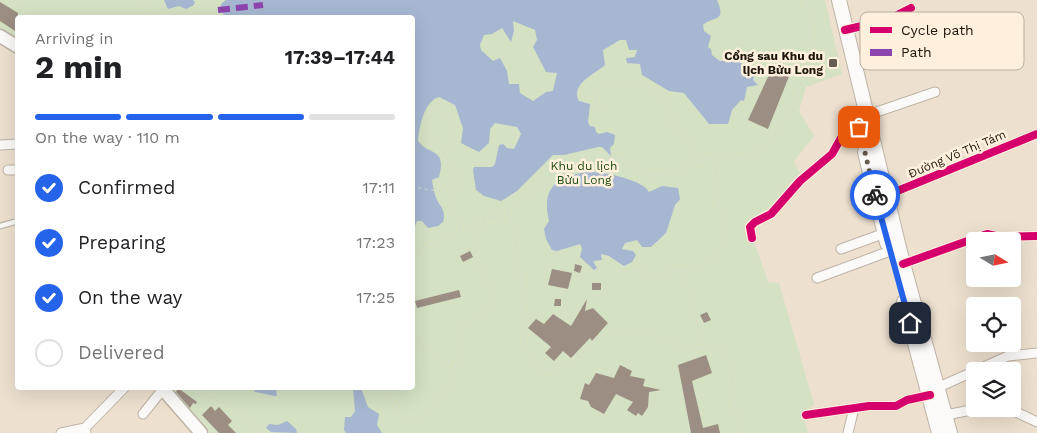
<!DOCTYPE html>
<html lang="en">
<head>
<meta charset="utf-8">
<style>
	body { margin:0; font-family:"Work Sans",sans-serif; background:#f2f2f2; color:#202124; height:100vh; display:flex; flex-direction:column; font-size:19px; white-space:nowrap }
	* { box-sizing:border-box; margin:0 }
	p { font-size:16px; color:#757577 }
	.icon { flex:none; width:28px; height:28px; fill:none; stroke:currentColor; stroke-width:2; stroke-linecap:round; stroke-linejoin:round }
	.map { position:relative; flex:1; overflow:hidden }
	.panel { position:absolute; left:15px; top:15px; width:400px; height:375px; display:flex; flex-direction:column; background:#fff; border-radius:5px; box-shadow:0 5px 20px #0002 }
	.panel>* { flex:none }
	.needle { width:32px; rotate:100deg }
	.fabs { position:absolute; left:966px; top:232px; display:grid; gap:10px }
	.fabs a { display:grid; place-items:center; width:55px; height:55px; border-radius:5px; background:#fff; box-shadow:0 5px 20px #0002; font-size:25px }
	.pin { position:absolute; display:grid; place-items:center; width:42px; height:42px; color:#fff; margin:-21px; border-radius:10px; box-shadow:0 2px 8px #0006 }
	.courier { position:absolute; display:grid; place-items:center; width:50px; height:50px; margin:-25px; border:4px solid #2563eb; border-radius:50%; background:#fff; color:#222; box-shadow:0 1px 6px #0007 }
	.headline em { font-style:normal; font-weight:700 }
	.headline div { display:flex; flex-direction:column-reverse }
	.headline { display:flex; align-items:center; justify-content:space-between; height:85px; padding:0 20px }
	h1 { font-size:32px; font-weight:700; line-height:38px }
	.bar { display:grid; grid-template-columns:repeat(4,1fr); gap:8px 5px; align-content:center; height:60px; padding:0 20px }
	.bar i { height:6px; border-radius:4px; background:#e0e0e0 }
	.bar .active { background:#2563eb }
	.bar p { grid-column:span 4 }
	ol { padding:0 20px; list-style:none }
	li { display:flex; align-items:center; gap:15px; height:55px }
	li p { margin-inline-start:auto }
	li .icon { padding:5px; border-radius:50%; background:#2563eb; color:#fff; stroke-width:4 }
	li:last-child { color:#757577 }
	li i { width:28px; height:28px; border:2px solid #e0e0e0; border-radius:50% }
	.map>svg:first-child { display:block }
	.green { fill:#d4e1c2 }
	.water { fill:#a7b7d1; fill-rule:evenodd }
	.building { fill:#9d8e84 }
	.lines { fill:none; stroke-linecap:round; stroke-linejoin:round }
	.lane-casing { stroke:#beb3a6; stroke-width:7 }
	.street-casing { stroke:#beb3a6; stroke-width:11 }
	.secondary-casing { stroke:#beb3a6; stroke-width:15 }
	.primary-casing { stroke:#beb3a6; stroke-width:16 }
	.path { stroke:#dad7d2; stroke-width:1; stroke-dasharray:2.5 4; stroke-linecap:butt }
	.lane { stroke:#fcfaf8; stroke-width:4.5 }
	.street { stroke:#fcfaf8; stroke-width:9 }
	.secondary { stroke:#fcfaf8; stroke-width:12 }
	.primary { stroke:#fcfaf8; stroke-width:14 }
	.quiet { stroke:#8e44ad; stroke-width:6; stroke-dasharray:12 6; stroke-linecap:butt }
	.cycleway-casing { stroke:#fff0dd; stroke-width:11 }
	.cycleway { stroke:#d6006c; stroke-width:8 }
	.done { stroke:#665c4f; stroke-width:5; stroke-dasharray:0 9 }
	.route { stroke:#2563eb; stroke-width:6 }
	.poi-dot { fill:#665c4f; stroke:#fff0dd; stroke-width:2 }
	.labels { text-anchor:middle; stroke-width:5; stroke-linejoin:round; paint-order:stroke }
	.poi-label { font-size:12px; font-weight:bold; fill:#1d150a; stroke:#fff0dd; text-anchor:end }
	.street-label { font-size:12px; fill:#1d150a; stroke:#fff0dd }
	.park-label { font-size:12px; fill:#1d4a0e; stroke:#fff0dd }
	.key { fill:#fff0dd; stroke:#bbae9e; stroke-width:1 }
	.key-label { font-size:14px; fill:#1d150a }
</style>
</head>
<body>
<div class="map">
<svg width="1037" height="433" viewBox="0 0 1037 433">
	<rect width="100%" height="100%" fill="#ede0cf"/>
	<path class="green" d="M0 0H825L842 74 806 87 799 111 814 136 794 161 801 176 769 212 753 219 750 239 756 247 768 282 779 283 814 404 804 417 808 433H207L168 388H412V18H18L17 41 0 30Z"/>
	<path class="water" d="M164 0H193L195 2 194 5 186 9 179 6 168 9Z
		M226 0H717C727 23 713 16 703 25L704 31 711 36 708 47 711 49 712 55 720 61H725L728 54H736L741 63 755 74 753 80 758 85 747 87 744 101 741 100 732 110 728 124H709L684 93 669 91 642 75 640 64 627 63 626 58 635 57 637 50H629L626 40H620L603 50 605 65C595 74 570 84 579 101L590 104 588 122 590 126 595 127 596 132 599 134 607 132 615 135 614 144 610 148 611 156 602 147H598L564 155H553L517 191 501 201 484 196 476 190 473 170 474 167H492L495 164 499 145 503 144 507 148 514 149 521 134 517 127 495 123 490 129 489 143 479 152 461 143 463 128 455 105 439 97C424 101 419 128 418 141 429 156 447 147 439 177L432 180C433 186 434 194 437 200 442 209 446 211 443 222L438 226 428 228 422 221H417L413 231 412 18 225 17 220 9 221 4ZM513 21 535 30 537 40 533 47 546 72 557 73 553 91 546 92 533 101 520 93 519 84H509L507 71 500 58 493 61 481 50 480 45 484 35 492 34 502 28 511 42 514 31Z
		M587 172C602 171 644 180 649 192L662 186 678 188 680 199 675 205 666 233 651 247H642L637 240 625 243 622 249 633 251 636 255 632 262 624 266 609 256 601 254 602 260 593 261 597 268 594 270 580 257 582 248 580 244 557 251 552 250 546 239 544 229 549 221C541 188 556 177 587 172Z
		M253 388H279L276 391 277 396H275L255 392Z
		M353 388H361L368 407 379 414 377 425 382 433H346L344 430 345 417H351L355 411Z
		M287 421 296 429 297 433 271 432 266 428 269 424 278 425Z"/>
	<path class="building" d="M0 2 18 13V33L0 21Z
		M773 66 790 74 768 129 748 120Z
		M470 251 473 257 463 262 460 256Z
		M575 264 582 266 580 273 574 271Z
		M552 269 572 273 568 289 548 285Z
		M592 283H601V290H592Z
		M459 290 461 297 417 308 415 301Z
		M555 299H561V306H554Z
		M587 299 585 311 593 308 608 323 592 341 590 338 571 358 563 351 554 361 545 353 551 347 528 328 536 319 544 324 553 314 571 326Z
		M707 312 711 320 704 323 700 315Z
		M706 355 712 373 692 381 703 428 718 424 720 433H691L678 365Z
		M620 365 632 371 630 376 645 379 643 386 661 390 649 392 648 407 642 416 638 413 636 416 627 410 633 402 616 394 604 414 591 407 588 401 580 399 585 383 589 385 596 373 614 378Z
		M178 388 197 402 196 404 193 403 190 408 176 392Z
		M211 406 215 411 219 407 232 421 228 425 236 433H219L202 415Z"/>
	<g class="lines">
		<defs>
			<path id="lane" d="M0 226 18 221"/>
			<path id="street" d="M845 30 887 20 911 8
				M865 116 935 92
				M0 145 18 144
				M8 170H18
				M885 196 1037 134
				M752 238 750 227 755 222 771 214 800 181 832 154 841 138 859 127
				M841 249 885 233
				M903 264 987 234 1000 237 1037 236
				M817 278 890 251
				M939 387 1008 356 1037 353
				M1010 409 1037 422
				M143 414 163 389
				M806 415 869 406H896L907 400 930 395
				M946 415 976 409
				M61 433 85 428
				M86 433 85 428 124 388
				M848 433 854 408"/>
			<path id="secondary" d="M0 36 18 47
				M162 388 201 433"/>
			<path id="primary" d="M839 0 903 264 950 433
				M865 152 887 243
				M904 302 939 433"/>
		</defs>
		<use href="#lane" class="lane-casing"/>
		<use href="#street" class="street-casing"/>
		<use href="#secondary" class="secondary-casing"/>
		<use href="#primary" class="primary-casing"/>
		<path class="path" d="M12 0 30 18
			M143 0 147 18
			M199 18 205 6 212 4 218 7 219 18
			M607 112 597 106 595 98 599 87 611 81H622L637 84 661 96 672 111V127C684 139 694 142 696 162
			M444 150 451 145 453 128 449 114 437 111 431 115 428 127 429 139 444 150 448 160 455 166 461 177 460 185 452 196 450 206 462 228
			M412 187 444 192 450 178 457 172
			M507 208 519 255 524 343 536 365C568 383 585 342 610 331 629 322 669 342 688 347 699 350 709 346 719 350 724 353 726 355 729 361L739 433
			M489 216 512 222
			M412 253C449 235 494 218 529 197 541 189 548 172 563 167 575 163 619 155 630 161 638 165 641 175 651 176 670 177 687 163 705 159 719 156 733 162 746 157 799 134 815 50 807 0
			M619 270C647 273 713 280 722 242 725 229 720 216 719 204 717 187 719 175 711 159
			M683 271 703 347
			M412 339 421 342 435 359 456 364 464 325C470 318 481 316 487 310 506 287 451 256 486 219
			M185 388C211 399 244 406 258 433
			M387 388C392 400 401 425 418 422L450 386 456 364"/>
		<use href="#lane" class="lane"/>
		<use href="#street" class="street"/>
		<use href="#secondary" class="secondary"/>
		<use href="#primary" class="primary"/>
		<path class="quiet" d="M218 10 263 5"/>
		<defs>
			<path id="cycleway" d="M845 30 887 20 911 8
				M885 196 1037 134
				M752 238 750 227 755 222 771 214 800 181 832 154 841 138 859 127
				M903 264 987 234 1000 237 1037 236
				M806 415 869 406H896L907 400 930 395"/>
		</defs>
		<use href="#cycleway" class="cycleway-casing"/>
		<use href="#cycleway" class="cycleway"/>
	</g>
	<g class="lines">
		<path class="done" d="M859 127 875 195"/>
		<path class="route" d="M875 195 910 323"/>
	</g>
	<rect class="poi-dot" x="828" y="58" width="10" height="10" rx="2.5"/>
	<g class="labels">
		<g class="poi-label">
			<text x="823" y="60">Cổng sau Khu du<tspan x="823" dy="14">lịch Bửu Long</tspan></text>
		</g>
		<g class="street-label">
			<text transform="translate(957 154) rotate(-23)" y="4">Đường Võ Thị Tám</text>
		</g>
		<g class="park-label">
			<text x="584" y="170">Khu du lịch<tspan x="584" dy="14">Bửu Long</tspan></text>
		</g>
	</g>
	<rect x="860" y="12" width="164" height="58" rx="8" class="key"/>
	<rect x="870" y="27" width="22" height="6" fill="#d6006c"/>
	<rect x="870" y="49" width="22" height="7" fill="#8e44ad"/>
	<g class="key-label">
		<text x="901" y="35">Cycle path</text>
		<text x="901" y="57">Path</text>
	</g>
</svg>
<div class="fabs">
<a><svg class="needle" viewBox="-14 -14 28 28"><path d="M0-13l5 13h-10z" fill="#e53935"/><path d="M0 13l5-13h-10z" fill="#757577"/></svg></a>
<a><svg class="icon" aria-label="locate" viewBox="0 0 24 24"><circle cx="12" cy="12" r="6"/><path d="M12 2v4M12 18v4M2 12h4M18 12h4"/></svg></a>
<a><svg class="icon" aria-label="layers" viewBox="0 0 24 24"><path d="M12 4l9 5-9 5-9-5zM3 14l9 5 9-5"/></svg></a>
</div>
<div class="pin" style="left:859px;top:127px;background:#ea580c"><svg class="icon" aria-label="bag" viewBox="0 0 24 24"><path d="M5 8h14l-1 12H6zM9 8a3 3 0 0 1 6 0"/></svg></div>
<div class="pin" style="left:910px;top:323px;background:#1f2937"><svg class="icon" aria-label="home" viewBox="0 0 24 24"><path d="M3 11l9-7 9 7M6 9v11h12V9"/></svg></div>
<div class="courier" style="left:875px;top:195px"><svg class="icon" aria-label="bike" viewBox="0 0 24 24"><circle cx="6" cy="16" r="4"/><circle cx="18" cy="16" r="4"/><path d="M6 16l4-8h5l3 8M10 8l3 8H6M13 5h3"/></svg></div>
<section class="panel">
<div class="headline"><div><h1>2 min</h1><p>Arriving in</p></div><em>17:39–17:44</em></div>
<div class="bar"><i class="active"></i><i class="active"></i><i class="active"></i><i></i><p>On the way · 110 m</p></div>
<ol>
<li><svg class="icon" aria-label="check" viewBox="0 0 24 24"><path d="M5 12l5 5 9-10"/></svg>Confirmed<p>17:11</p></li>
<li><svg class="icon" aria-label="check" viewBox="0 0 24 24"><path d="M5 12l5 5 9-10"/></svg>Preparing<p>17:23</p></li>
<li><svg class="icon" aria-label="check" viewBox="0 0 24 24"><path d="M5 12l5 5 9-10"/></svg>On the way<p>17:25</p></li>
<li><i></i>Delivered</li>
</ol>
</section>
</div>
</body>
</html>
